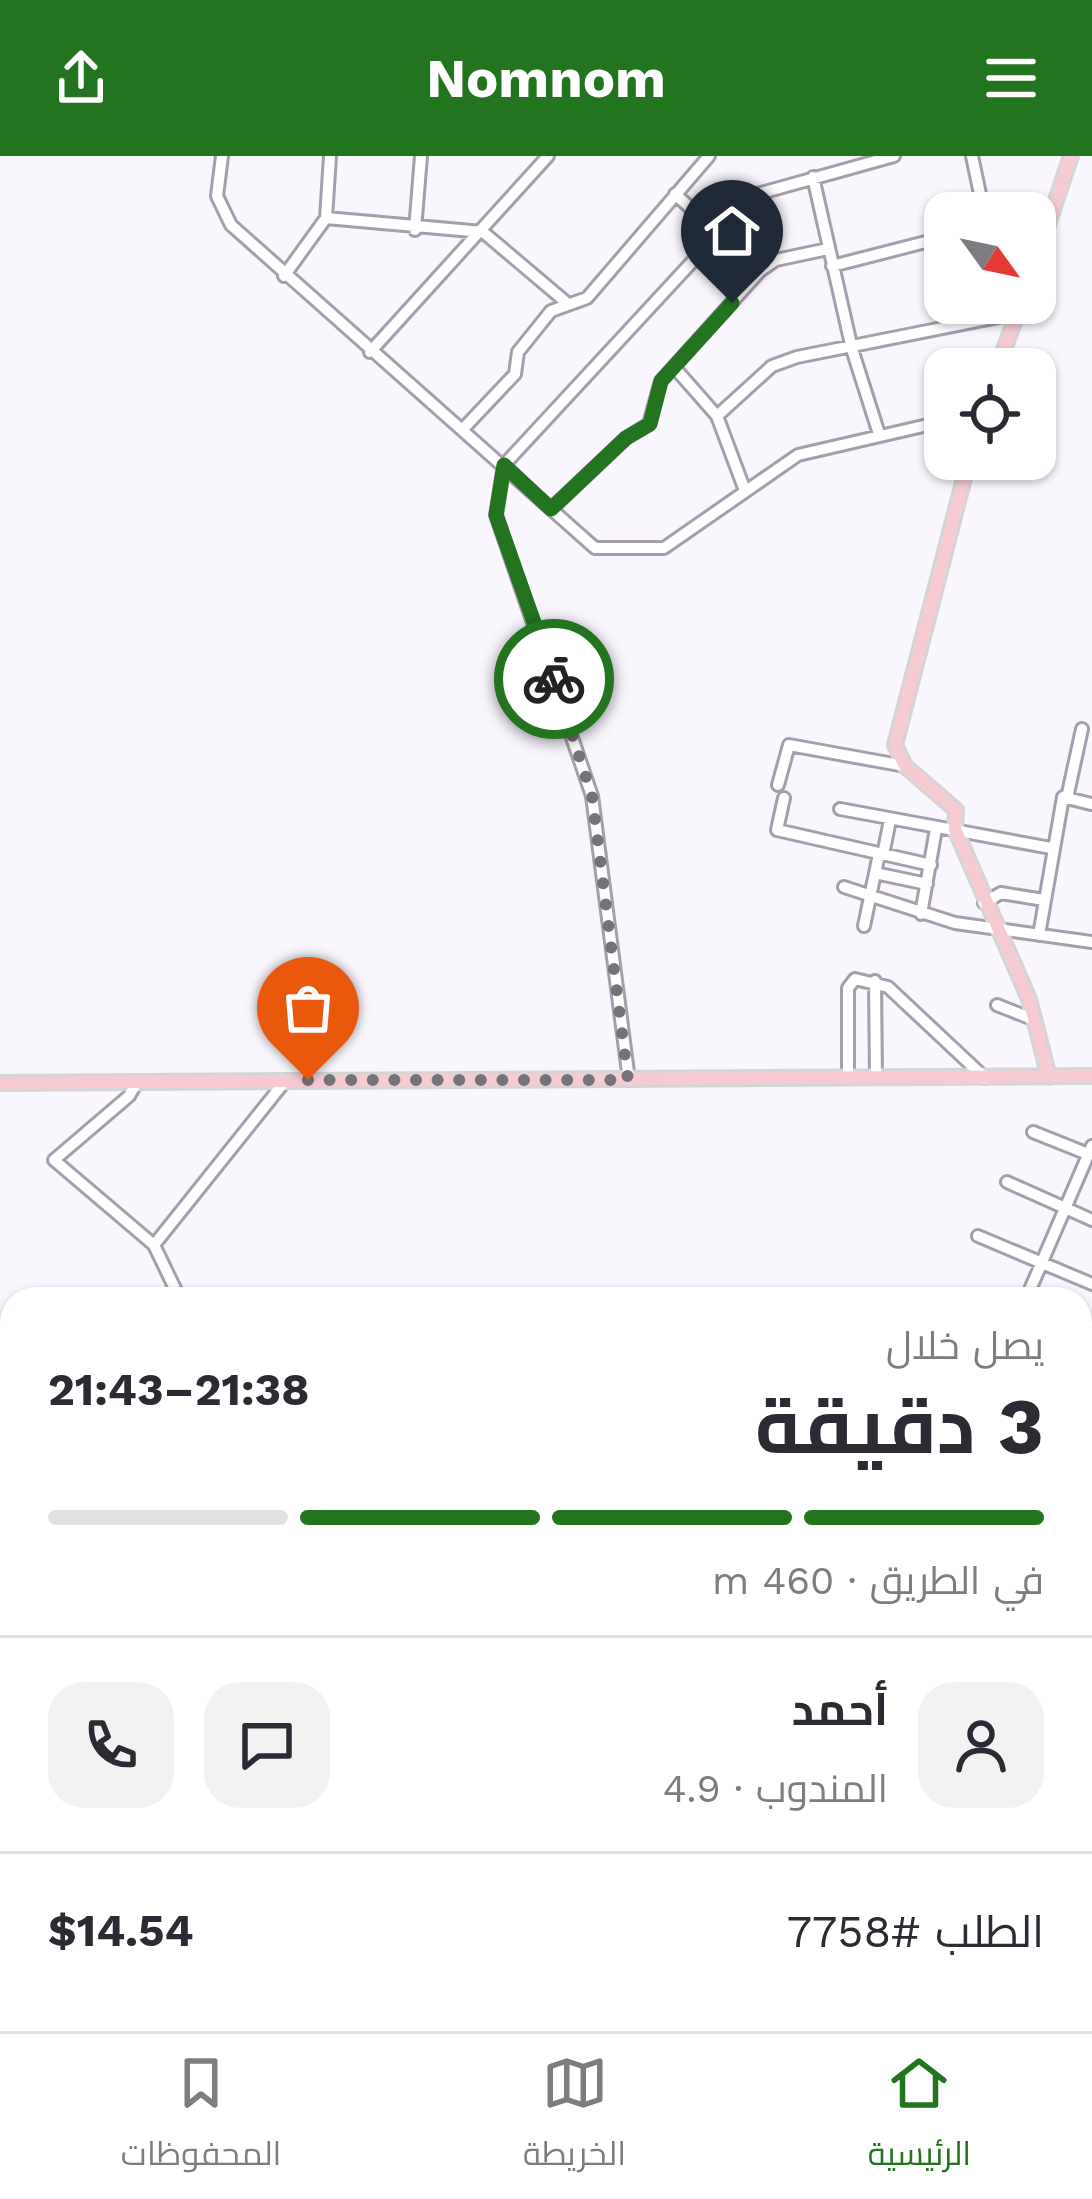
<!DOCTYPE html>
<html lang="ar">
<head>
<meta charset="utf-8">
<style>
	body { margin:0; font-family:"Work Sans",Cairo,sans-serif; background:#f2f2f3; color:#2b2b33; direction:rtl; height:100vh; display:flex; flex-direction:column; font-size:45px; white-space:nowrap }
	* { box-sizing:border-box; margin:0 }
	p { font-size:39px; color:#7c7c81 }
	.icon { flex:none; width:66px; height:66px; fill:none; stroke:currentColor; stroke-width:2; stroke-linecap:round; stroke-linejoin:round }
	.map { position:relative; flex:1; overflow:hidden; direction:ltr }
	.details { position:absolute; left:0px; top:1131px; width:1092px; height:744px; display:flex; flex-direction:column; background:#fff; border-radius:36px 36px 0 0; box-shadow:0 3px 9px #0004; direction:rtl }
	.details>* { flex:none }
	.needle { width:78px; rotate:123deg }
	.controls { position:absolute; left:924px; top:36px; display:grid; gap:24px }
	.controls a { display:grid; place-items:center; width:132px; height:132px; border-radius:24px; background:#fff; box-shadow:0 3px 9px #0004; font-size:60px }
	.pin { position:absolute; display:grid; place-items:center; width:102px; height:102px; color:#fff; margin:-123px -51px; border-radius:50% 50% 50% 0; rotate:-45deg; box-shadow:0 0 12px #0007 }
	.pin .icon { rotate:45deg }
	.courier { position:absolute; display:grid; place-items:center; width:120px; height:120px; margin:-60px; border:9px solid #23741e; border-radius:50%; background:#fff; color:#222; box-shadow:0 3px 15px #0007 }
	.head em { font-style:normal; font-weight:700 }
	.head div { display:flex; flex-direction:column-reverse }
	.head { display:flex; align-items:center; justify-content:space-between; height:204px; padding:0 48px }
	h1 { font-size:78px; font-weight:700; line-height:90px }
	.bar { display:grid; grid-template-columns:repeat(4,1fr); gap:18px 12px; align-content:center; height:144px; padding:0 48px }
	.bar i { height:15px; border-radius:9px; background:#e1e1e2 }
	.bar .selected { background:#23741e }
	.bar p { grid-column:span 4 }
	.line { display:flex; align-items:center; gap:30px; padding:0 48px; border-top:3px solid #e1e1e2 }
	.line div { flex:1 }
	.round { display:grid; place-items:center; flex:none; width:126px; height:126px; border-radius:36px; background:#f2f2f3 }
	header { display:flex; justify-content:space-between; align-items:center; height:156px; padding:0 48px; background:#23741e; color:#fff; font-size:54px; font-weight:700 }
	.tabs { display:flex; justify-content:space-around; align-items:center; height:168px; border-top:3px solid #e1e1e2; background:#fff; font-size:33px; color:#7c7c81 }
	.tabs a { display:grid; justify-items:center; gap:6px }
	.tabs .selected { color:#23741e }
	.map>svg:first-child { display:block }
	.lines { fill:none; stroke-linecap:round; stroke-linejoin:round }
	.stream { stroke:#7d9ab2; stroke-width:3 }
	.canal { stroke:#9fc9ea; stroke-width:9 }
	.minor-casing { stroke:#a49fab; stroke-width:16 }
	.major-casing { stroke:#d5d5d6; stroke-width:18 }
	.minor { stroke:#fff; stroke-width:10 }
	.major { stroke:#f8cbd3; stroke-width:12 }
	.done { stroke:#757379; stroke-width:12; stroke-dasharray:0 21.6 }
	.route { stroke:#23741e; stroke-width:15 }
</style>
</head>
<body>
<header><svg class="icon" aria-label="menu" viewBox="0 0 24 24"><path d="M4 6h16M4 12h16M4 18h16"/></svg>Nomnom<svg class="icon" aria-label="share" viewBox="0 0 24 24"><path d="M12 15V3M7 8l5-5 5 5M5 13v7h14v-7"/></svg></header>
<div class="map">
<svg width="1092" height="1875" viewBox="0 0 1092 1875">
	<rect width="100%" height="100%" fill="#f9f6fe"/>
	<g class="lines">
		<path class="stream" d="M1080 1267 1092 1259
			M0 1495 12 1486
			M86 1875 101 1863"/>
		<path class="canal" d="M1080 1643 1092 1589
			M628 1875 649 1863"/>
		<defs>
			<path id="minor" d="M222 0 217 40 231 69 595 392H664L798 299 945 265
				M972 0 984 57
				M813 21 852 193 879 278
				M675 38 717 76
				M326 62 483 76 567 147
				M415 74 421 0
				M832 110 945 81
				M284 120 326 62 330 0
				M370 196 548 0
				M674 211 717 260 744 332
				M717 260 772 210 797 201 1018 157
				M463 273 515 218 518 196 551 155 587 142 709 0
				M551 353 626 282 649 268 661 225 760 115 776 104 828 93
				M778 629 789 589 905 610
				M784 642 777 674 931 709
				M1067 642 1082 573
				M840 653 1051 692
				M883 699 890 664
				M875 717 927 728
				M844 731 955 767 1092 786
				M984 747 1001 737 1044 744
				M921 758 936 673
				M864 770 879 698
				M1039 779 1063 641 1091 648
				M875 825 876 922
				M997 849 1035 864
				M848 922V832L855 823 888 831 985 922
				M629 924 592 640 496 359 504 309 754 39 894 0
				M137 926 129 940 54 1004 154 1089 180 1143
				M1033 976 1088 998
				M1007 1026 1092 1064
				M978 1080 1092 1128
				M154 1089 286 924
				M1026 1143 1092 990
				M1080 1187H1092
				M0 1267 12 1270
				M0 1409 12 1373
				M0 1608 12 1601
				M0 1646 12 1649
				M1092 1733 1081 1759 1092 1805
				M21 1863 23 1875
				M231 1863 239 1875
				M279 1863 280 1875
				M330 1875 333 1863
				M874 1875 875 1863"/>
			<path id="major" d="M1035 107 1071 0
				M997 213 1021 147
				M969 303 895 589 905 610 956 654 955 673 1029 843 1049 921
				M0 927 1092 920"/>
		</defs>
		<use href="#minor" class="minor-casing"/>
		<use href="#major" class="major-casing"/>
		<use href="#minor" class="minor"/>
		<use href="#major" class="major"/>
	</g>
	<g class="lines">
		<path class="done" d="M308 924H628L592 640 554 523"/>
		<path class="route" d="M554 523 496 359 504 309 551 353 626 282 650 268 661 225 732 147"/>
	</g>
</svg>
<div class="controls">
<a><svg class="needle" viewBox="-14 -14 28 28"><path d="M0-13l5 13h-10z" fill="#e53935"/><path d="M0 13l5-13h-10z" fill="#7c7c81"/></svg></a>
<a><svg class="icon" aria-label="locate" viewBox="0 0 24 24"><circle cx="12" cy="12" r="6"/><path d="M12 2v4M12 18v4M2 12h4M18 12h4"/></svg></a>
</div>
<div class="pin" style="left:308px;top:924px;background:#ea580c"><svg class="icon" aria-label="bag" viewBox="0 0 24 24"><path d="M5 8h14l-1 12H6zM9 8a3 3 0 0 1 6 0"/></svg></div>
<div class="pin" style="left:732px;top:147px;background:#1f2937"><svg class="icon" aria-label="home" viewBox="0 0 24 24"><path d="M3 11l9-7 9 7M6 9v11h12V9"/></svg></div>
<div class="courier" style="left:554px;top:523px"><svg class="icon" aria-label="bike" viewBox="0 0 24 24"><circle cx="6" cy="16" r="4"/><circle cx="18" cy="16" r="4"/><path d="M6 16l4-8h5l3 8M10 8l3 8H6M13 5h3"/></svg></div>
<section class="details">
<div class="head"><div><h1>3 دقيقة</h1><p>يصل خلال</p></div><em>21:38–21:43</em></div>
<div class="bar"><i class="selected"></i><i class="selected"></i><i class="selected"></i><i></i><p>في الطريق · 460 m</p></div>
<div class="line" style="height:216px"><a class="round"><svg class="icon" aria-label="person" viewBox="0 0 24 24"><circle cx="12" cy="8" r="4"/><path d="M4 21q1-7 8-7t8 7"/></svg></a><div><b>أحمد</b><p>المندوب · 4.9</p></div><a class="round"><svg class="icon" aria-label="chat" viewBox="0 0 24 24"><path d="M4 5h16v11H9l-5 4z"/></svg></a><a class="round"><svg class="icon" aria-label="phone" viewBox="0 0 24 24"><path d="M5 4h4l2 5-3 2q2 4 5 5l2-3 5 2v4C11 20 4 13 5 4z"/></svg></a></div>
<div class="line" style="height:156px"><div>الطلب #7758</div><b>$14.54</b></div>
</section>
</div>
<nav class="tabs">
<a class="selected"><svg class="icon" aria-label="home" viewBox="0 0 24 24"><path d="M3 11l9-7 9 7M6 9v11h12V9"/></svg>الرئيسية</a>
<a><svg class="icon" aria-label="map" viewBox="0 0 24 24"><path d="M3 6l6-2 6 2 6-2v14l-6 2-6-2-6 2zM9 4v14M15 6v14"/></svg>الخريطة</a>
<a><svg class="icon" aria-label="saved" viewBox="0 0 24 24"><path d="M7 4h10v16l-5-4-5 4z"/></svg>المحفوظات</a>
</nav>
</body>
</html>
